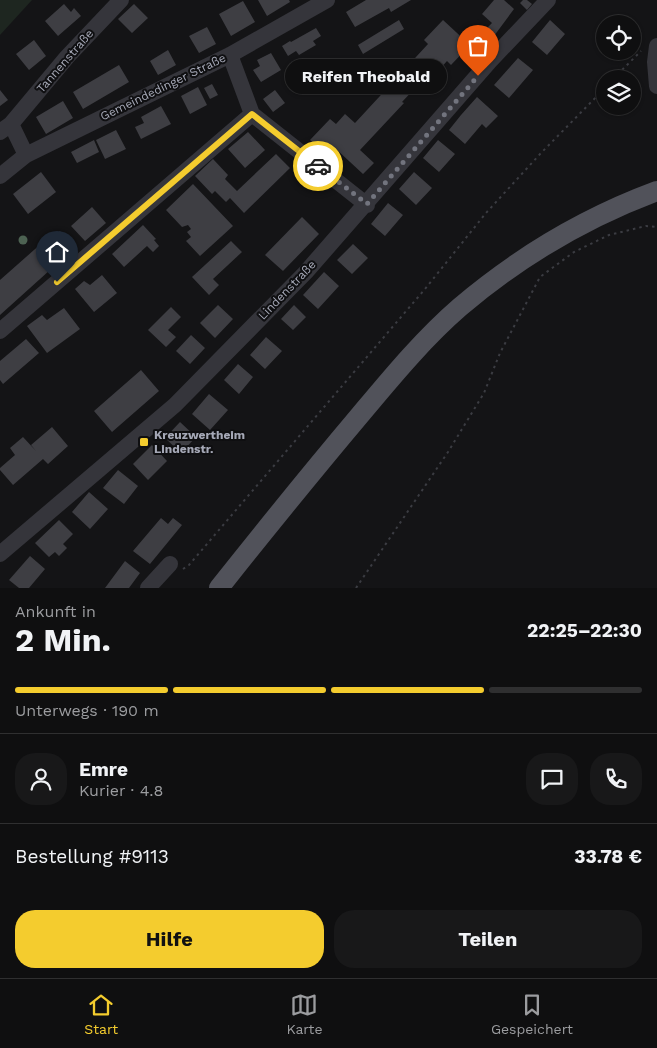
<!DOCTYPE html>
<html lang="de">
<head>
<meta charset="utf-8">
<style>
	body { margin:0; font-family:"Work Sans",sans-serif; background:#181819; color:#f1f3f6; height:100vh; display:flex; flex-direction:column; font-size:19px; white-space:nowrap }
	* { box-sizing:border-box; margin:0 }
	p { font-size:16px; color:#9b9c9f }
	.icon { flex:none; width:28px; height:28px; fill:none; stroke:currentColor; stroke-width:2; stroke-linecap:round; stroke-linejoin:round }
	.map { position:relative; height:588px; overflow:hidden }
	.panel { display:flex; flex-direction:column; background:#0f0f10; flex:1 }
	.panel>* { flex:none }
	.buttons { position:absolute; left:596px; top:15px; display:grid; gap:10px }
	.buttons a { display:grid; place-items:center; width:45px; height:45px; border-radius:50%; background:#0f0f10; box-shadow:0 1px 4px #0004,0 0 0 1px #2f2f30; font-size:25px }
	.pin { position:absolute; display:grid; place-items:center; width:42px; height:42px; color:#fff; margin:-51px -21px; border-radius:50% 50% 50% 0; rotate:-45deg; box-shadow:0 0 5px #0007 }
	.pin .icon { rotate:45deg }
	.courier { position:absolute; display:grid; place-items:center; width:50px; height:50px; margin:-25px; border:4px solid #f4cc2e; border-radius:50%; background:#fff; color:#222; box-shadow:0 1px 6px #0007 }
	.bubble { position:absolute; height:35px; border-radius:18px; background:#0f0f10; box-shadow:0 1px 4px #0004,0 0 0 1px #2f2f30; font-size:16px; font-weight:700; line-height:35px; text-align:center }
	.headline em { font-style:normal; font-weight:700 }
	.headline div { display:flex; flex-direction:column-reverse }
	.headline { display:flex; align-items:center; justify-content:space-between; height:85px; padding:0 15px }
	h1 { font-size:32px; font-weight:700; line-height:38px }
	.bar { display:grid; grid-template-columns:repeat(4,1fr); gap:8px 5px; align-content:center; height:60px; padding:0 15px }
	.bar i { height:6px; border-radius:4px; background:#2f2f30 }
	.bar .on { background:#f4cc2e }
	.bar p { grid-column:span 4 }
	.line { display:flex; align-items:center; gap:12px; padding:0 15px; border-top:1px solid #2f2f30 }
	.line div { flex:1 }
	.round { display:grid; place-items:center; flex:none; width:52px; height:52px; border-radius:20px; background:#181819 }
	.primary-button { display:flex; gap:10px; margin-top:auto; padding:10px 15px }
	.primary-button a { flex:1; height:58px; border-radius:20px; background:#f4cc2e; color:#111; font-size:20px; font-weight:700; line-height:58px; text-align:center }
	.primary-button a+a { background:#181819; color:#f1f3f6 }
	.tab-bar { display:flex; justify-content:space-around; align-items:center; height:70px; border-top:1px solid #2f2f30; background:#0f0f10; font-size:14px; color:#9b9c9f }
	.tab-bar a { display:grid; justify-items:center; gap:2px }
	.tab-bar .on { color:#f4cc2e }
	.map>svg:first-child { display:block }
	.green { fill:#1e2620 }
	.building { fill:#3e3e43 }
	.lines { fill:none; stroke-linecap:round; stroke-linejoin:round }
	.path { stroke:#3b3c42; stroke-width:2; stroke-dasharray:2.5 4; stroke-linecap:butt }
	.minor { stroke:#35353b; stroke-width:16 }
	.major { stroke:#51525a; stroke-width:20 }
	.tree { fill:#4d6252 }
	.done { stroke:#72747e; stroke-width:5; stroke-dasharray:0 9 }
	.route { stroke:#f4cc2e; stroke-width:6 }
	.poi-dot { fill:#f4cc2e; stroke:#0f0f11; stroke-width:2 }
	.labels { text-anchor:middle; stroke-width:4; stroke-linejoin:round; paint-order:stroke }
	.street-label { font-size:12px; fill:#a5a8b6; stroke:#0f0f11 }
	.poi-label { font-size:12px; font-weight:bold; fill:#a5a8b6; stroke:#0f0f11; text-anchor:start }
</style>
</head>
<body>
<div class="map">
<svg width="657" height="588" viewBox="0 0 657 588">
	<rect width="100%" height="100%" fill="#141416"/>
	<path class="green" d="M0 0H32L0 35Z"/>
	<path class="building" d="M258 0H289L290 2 267 16Z
		M366 0H411L391 12 389 8 355 27 346 12Z
		M494 0H504L514 9 494 36 486 29 492 23 482 14Z
		M523 0H527L532 4 527 10 520 3Z
		M243 1 255 22 231 36 219 14Z
		M64 4 71 12 74 8 81 16 58 36 45 21Z
		M134 4 148 18 132 33 118 19Z
		M399 20 404 29 363 54 358 45Z
		M443 20 470 45 451 65 447 61 420 91 416 87 402 102 404 103 360 150 374 163 363 174 336 149 329 157 310 140 330 119 336 124 345 114 355 123 428 44 424 40Z
		M550 20 565 34 547 55 532 42Z
		M207 27 216 44 199 53 189 36Z
		M316 28 321 36 313 41 316 45 299 55 296 51 288 56 282 46 290 41 291 42Z
		M34 40 46 56 29 70 16 54Z
		M168 50 176 65 158 75 150 61Z
		M271 53 281 70 261 82 253 70 260 66 257 60Z
		M518 58 533 70 509 98 494 85Z
		M119 65 129 82 83 109 73 92Z
		M212 84 218 95 210 99 204 88Z
		M198 87 207 105 190 114 181 96Z
		M0 90 8 100 0 106Z
		M275 90 285 103 273 112 263 99Z
		M477 97 498 116 486 128 482 124 465 144 449 130 461 115 467 120 461 115Z
		M63 101 73 118 46 134 36 117Z
		M161 106 171 124 141 139 135 127 144 123 141 117Z
		M116 130 126 149 105 159 96 140Z
		M248 132 265 150 245 168 228 149Z
		M94 140 99 152 77 163 71 152Z
		M438 140 455 154 439 172 423 158Z
		M276 154 290 168 244 213 230 198 226 202 215 191 212 194 195 176 213 159 228 175 225 179 237 191Z
		M41 172 56 192 28 214 13 194Z
		M414 172 432 188 416 205 399 189Z
		M193 184 233 226 200 256 186 241 191 237 187 232 191 229 188 225 182 227 166 210Z
		M388 203 403 215 385 236 371 224Z
		M92 207 106 223 85 241 71 226Z
		M302 217 319 234 283 271 265 255Z
		M143 225 156 239 154 240 159 246 153 252 147 246 124 267 112 254Z
		M60 231 76 250 65 260 48 241Z
		M231 241 242 252 213 279 219 285 209 295 192 277Z
		M43 242 60 261 0 315V280Z
		M353 244 368 258 352 274 337 260Z
		M324 272 339 286 318 309 303 295Z
		M102 275 117 293 94 312 75 289 84 281 90 285Z
		M218 305 233 319 215 338 200 323Z
		M294 305 306 317 293 330 281 319Z
		M171 307 181 317 168 330 176 337 166 347 148 330Z
		M64 308 80 329 47 353 27 326 42 315 47 320Z
		M191 335 205 348 190 364 176 351Z
		M266 337 282 351 265 369 250 355Z
		M26 339 39 353 3 384 0 380V361Z
		M238 364 253 377 239 394 224 380Z
		M141 370 159 391 112 432 94 411Z
		M209 394 228 410 210 430 192 414Z
		M180 422 196 437 181 453 165 438Z
		M52 427 68 446 48 464 43 459 13 485 0 470V468L15 455 10 448 23 437 36 451 31 445Z
		M152 445 167 461 148 480 133 464Z
		M118 470 138 486 124 504 103 488Z
		M89 492 108 509 90 529 72 512Z
		M161 518 168 524 173 518 182 525 150 564 133 551Z
		M59 520 73 534 63 544 67 548 59 556 55 552 49 557 35 543Z
		M30 556 45 569 29 588H19L9 580Z
		M125 561 140 573 129 588H105Z"/>
	<g class="lines">
		<path class="path" d="M613 79 641 51
			M183 569 189 565 425 289 486 213 541 153 605 88
			M356 588 448 452 484 393 500 353 540 277 574 252 609 235 646 226 657 227"/>
		<path class="minor" d="M657 46 655 62 657 86
			M230 55 252 114 367 205
			M11 124 26 155
			M0 132 11 124 67 57 121 0
			M0 176 26 155 230 55 327 0
			M0 331 252 114
			M0 554 175 405 306 272 490 61 548 0
			M148 588 170 564"/>
		<path class="major" d="M219 588C265 530 312 472 360 415 391 378 423 339 460 307 519 257 584 218 657 191"/>
	</g>
	<circle class="tree" cx="23" cy="240" r="4.5"/>
	<g class="lines">
		<path class="done" d="M318 166 367 204 478 76"/>
		<path class="route" d="M57 282 252 114 318 166"/>
	</g>
	<rect class="poi-dot" x="139" y="437" width="10" height="10" rx="2.5"/>
	<g class="labels">
		<g class="street-label">
			<text transform="translate(65 61) rotate(-49)" y="4">Tannenstraße</text>
			<text transform="translate(163 87) rotate(-26)" y="4">Gemeindedinger Straße</text>
			<text transform="translate(287 290) rotate(-46)" y="4">Lindenstraße</text>
		</g>
		<g class="poi-label">
			<text x="154" y="439">Kreuzwertheim<tspan x="154" dy="14">Lindenstr.</tspan></text>
		</g>
	</g>
</svg>
<div class="buttons">
<a><svg class="icon" aria-label="locate" viewBox="0 0 24 24"><circle cx="12" cy="12" r="6"/><path d="M12 2v4M12 18v4M2 12h4M18 12h4"/></svg></a>
<a><svg class="icon" aria-label="layers" viewBox="0 0 24 24"><path d="M12 4l9 5-9 5-9-5zM3 14l9 5 9-5"/></svg></a>
</div>
<div class="pin" style="left:478px;top:76px;background:#ea580c"><svg class="icon" aria-label="bag" viewBox="0 0 24 24"><path d="M5 8h14l-1 12H6zM9 8a3 3 0 0 1 6 0"/></svg></div>
<div class="pin" style="left:57px;top:282px;background:#1f2937"><svg class="icon" aria-label="home" viewBox="0 0 24 24"><path d="M3 11l9-7 9 7M6 9v11h12V9"/></svg></div>
<div class="courier" style="left:318px;top:166px"><svg class="icon" aria-label="car" viewBox="0 0 24 24"><path d="M5 17H2v-5l4-1 3-4h7l3 4 3 1v5h-3M9 17h6M6 11h13"/><circle cx="7" cy="17" r="2"/><circle cx="17" cy="17" r="2"/></svg></div>
<div class="bubble" style="left:285px;top:59px;width:162px">Reifen Theobald</div>
</div>
<section class="panel">
<div class="headline"><div><h1>2 Min.</h1><p>Ankunft in</p></div><em>22:25–22:30</em></div>
<div class="bar"><i class="on"></i><i class="on"></i><i class="on"></i><i></i><p>Unterwegs · 190 m</p></div>
<div class="line" style="height:90px"><a class="round"><svg class="icon" aria-label="person" viewBox="0 0 24 24"><circle cx="12" cy="8" r="4"/><path d="M4 21q1-7 8-7t8 7"/></svg></a><div><b>Emre</b><p>Kurier · 4.8</p></div><a class="round"><svg class="icon" aria-label="chat" viewBox="0 0 24 24"><path d="M4 5h16v11H9l-5 4z"/></svg></a><a class="round"><svg class="icon" aria-label="phone" viewBox="0 0 24 24"><path d="M5 4h4l2 5-3 2q2 4 5 5l2-3 5 2v4C11 20 4 13 5 4z"/></svg></a></div>
<div class="line" style="height:65px"><div>Bestellung #9113</div><b>33.78 €</b></div>
<div class="primary-button"><a>Hilfe</a><a>Teilen</a></div>
</section>
<nav class="tab-bar">
<a class="on"><svg class="icon" aria-label="home" viewBox="0 0 24 24"><path d="M3 11l9-7 9 7M6 9v11h12V9"/></svg>Start</a>
<a><svg class="icon" aria-label="map" viewBox="0 0 24 24"><path d="M3 6l6-2 6 2 6-2v14l-6 2-6-2-6 2zM9 4v14M15 6v14"/></svg>Karte</a>
<a><svg class="icon" aria-label="saved" viewBox="0 0 24 24"><path d="M7 4h10v16l-5-4-5 4z"/></svg>Gespeichert</a>
</nav>
</body>
</html>
